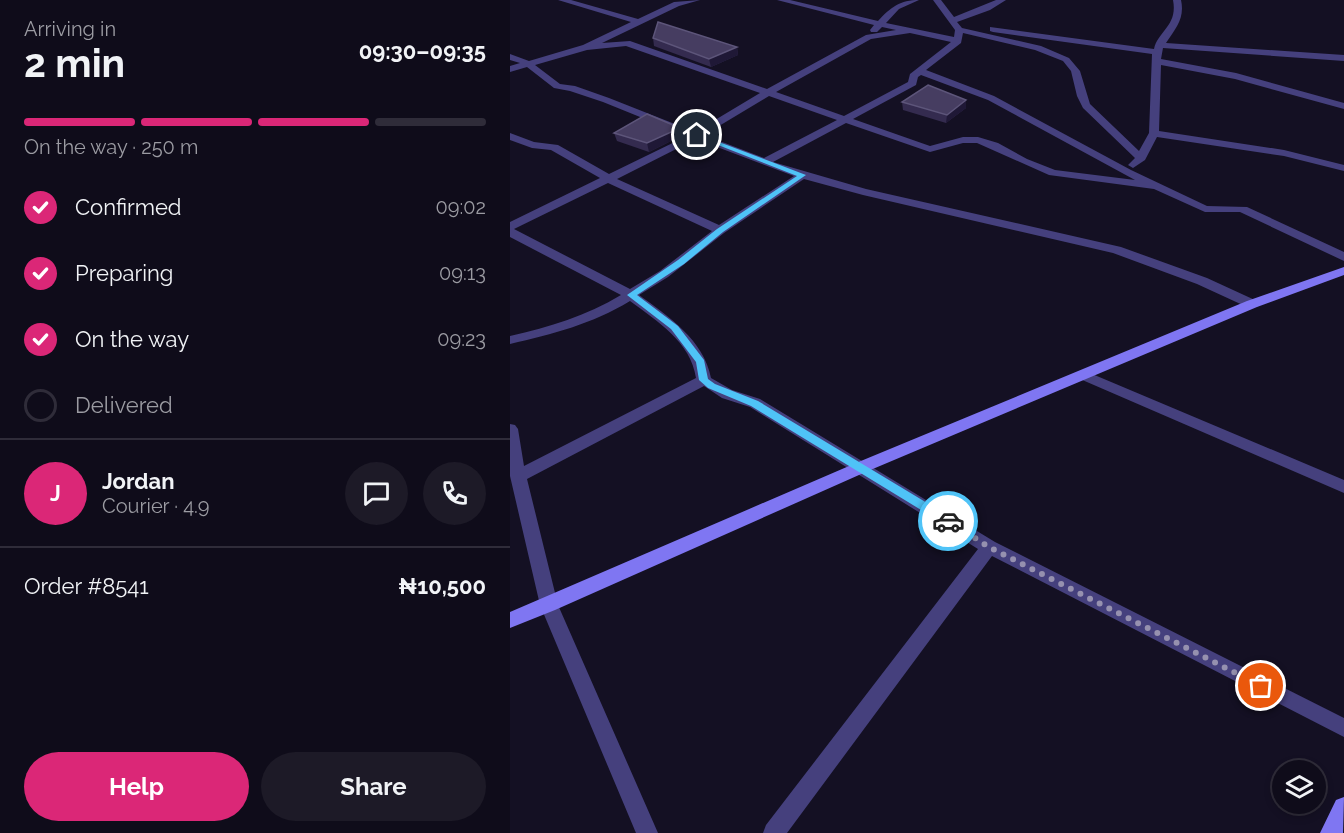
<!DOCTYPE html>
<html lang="en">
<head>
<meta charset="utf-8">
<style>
	body { margin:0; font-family:Raleway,sans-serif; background:#1d1a27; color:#f1f3f6; height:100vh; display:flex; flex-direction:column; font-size:22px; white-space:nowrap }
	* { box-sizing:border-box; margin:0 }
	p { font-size:20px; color:#9b9ba2 }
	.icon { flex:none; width:33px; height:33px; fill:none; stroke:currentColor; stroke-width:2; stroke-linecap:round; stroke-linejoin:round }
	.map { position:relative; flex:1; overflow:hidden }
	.sheet { display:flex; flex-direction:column; background:#0f0c1a; width:510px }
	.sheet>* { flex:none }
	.buttons { position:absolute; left:762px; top:760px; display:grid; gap:12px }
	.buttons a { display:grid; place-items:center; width:54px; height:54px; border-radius:50%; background:#0f0c1a; box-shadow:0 3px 9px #0003,0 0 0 2px #2f2c39; font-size:30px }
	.pin { position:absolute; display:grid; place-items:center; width:51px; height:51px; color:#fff; margin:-26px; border:3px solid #fff; border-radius:50%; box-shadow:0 2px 6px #0007 }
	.courier { position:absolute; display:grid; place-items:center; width:60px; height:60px; margin:-30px; border:4px solid #4fc3f7; border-radius:50%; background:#fff; color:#222; box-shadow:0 2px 8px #0007 }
	.overview em { font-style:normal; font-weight:700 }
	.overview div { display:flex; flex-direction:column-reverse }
	.overview { display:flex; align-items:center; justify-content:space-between; height:102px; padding:0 24px }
	h1 { font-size:39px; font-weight:700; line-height:45px }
	.bar { display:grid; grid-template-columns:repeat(4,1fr); gap:9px 6px; align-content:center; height:72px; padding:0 24px }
	.bar i { height:8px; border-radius:4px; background:#2f2c39 }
	.bar .current { background:#db2777 }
	.bar p { grid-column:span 4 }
	.line { display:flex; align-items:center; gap:15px; padding:0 24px; border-top:2px solid #2f2c39 }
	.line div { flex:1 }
	.round { display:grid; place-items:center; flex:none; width:63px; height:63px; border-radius:32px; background:#1d1a27 }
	ol { padding:0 24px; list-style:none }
	li { display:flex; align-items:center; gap:18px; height:66px }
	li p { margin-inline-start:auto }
	li .icon { padding:6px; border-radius:50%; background:#db2777; color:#fff; stroke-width:4 }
	li:last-child { color:#9b9ba2 }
	li i { width:33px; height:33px; border:3px solid #2f2c39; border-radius:50% }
	.primary-button { display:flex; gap:12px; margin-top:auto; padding:12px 24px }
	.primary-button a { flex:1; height:69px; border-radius:36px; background:#db2777; color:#fff; font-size:24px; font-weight:700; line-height:69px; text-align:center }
	.primary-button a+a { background:#1d1a27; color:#f1f3f6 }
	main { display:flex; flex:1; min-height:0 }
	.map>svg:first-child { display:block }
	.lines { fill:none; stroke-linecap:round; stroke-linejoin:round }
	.street { fill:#45407d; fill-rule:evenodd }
	.secondary { fill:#7f76f2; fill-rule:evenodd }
	.wall { fill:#342b4f }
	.shaded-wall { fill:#1f1836 }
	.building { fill:#463d61; stroke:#5d557a; stroke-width:1.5 }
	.route { fill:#4fc3f7 }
	.done { stroke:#9691af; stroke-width:6; stroke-dasharray:0 10.8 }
</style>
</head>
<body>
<main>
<section class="sheet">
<div class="overview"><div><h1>2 min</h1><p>Arriving in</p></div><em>09:30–09:35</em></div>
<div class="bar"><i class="current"></i><i class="current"></i><i class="current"></i><i></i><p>On the way · 250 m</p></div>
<ol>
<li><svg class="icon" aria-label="check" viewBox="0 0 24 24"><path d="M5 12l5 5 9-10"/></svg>Confirmed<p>09:02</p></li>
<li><svg class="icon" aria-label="check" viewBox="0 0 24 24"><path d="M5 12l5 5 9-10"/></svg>Preparing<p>09:13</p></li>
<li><svg class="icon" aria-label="check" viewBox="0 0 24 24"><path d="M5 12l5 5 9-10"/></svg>On the way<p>09:23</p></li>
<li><i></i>Delivered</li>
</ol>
<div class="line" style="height:108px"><b class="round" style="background:#db2777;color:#fff">J</b><div><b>Jordan</b><p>Courier · 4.9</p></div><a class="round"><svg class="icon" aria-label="chat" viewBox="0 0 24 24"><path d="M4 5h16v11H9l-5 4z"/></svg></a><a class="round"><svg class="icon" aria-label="phone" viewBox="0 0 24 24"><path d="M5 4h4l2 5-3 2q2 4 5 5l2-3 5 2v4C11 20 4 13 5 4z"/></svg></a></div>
<div class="line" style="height:78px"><div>Order #8541</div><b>₦10,500</b></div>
<div class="primary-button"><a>Help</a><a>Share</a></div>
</section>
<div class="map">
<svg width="834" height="833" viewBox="0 0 834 833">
	<rect width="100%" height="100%" fill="#141023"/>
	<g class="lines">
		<path class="street" d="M48 0H61L128 19 164 2 190 0 169 6 92 43 120 41 257 89 356 35 386 30 372 27 367 32H361L360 30 364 25 267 0H280L368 21C381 7 390 0 409 0L389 9 376 23 444 37 445 30 423 0H431L444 17 486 0H496L480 10 447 22 452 28 531 46 559 58 570 71 580 104 629 151 639 133 642 54 483 32 480 31V27L644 49C648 31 668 26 663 0H671C675 18 666 28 656 43L834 55V61L653 48 651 59 726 73 834 103V109L725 79 651 65 649 131 774 150 834 165V171L774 156 647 137 635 160 623 168 618 165 625 158 573 108 567 96 561 71 553 61 525 50 453 33 451 43 416 70 484 96 621 170 697 206 737 207 834 252V261L730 212H695L644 189 539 175 467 143H453L420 152 336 123 263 162 356 189 611 247 697 278 747 301 749 304 747 307H737L687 284 603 253 353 195 294 179 214 233 158 277 129 295C158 316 194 340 201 378L222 390 250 399 485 542 834 718V737L482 556 277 833H253L256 825 468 549 240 407 212 398 194 386 17 479 48 605 148 833H126L30 605 0 476V424L5 425 8 429 14 466 186 378C181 342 147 321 120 301 82 324 43 334 0 344V336C40 327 76 316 111 295L0 237V222L90 178 41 150 22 148 0 140V133L24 142 48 145 99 174 177 136 93 102 60 91 44 88 17 67 0 72V66L10 63 0 60V54L19 61 73 45 121 22ZM400 33 441 42 400 74 398 82 334 116 266 92 361 39ZM116 46 250 93 185 132 99 98 65 86 50 84 25 65 77 50ZM411 75 478 100 625 180 545 170 517 159 488 143 468 137H453L420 146 343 119 406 85 408 77ZM259 96 327 120 254 158 194 135ZM186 139 284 176 209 225 107 179ZM98 183 202 231 150 271 120 289 4 229Z
			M575 371 834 480V493L570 379 568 376 570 373Z"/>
		<path class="secondary" d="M834 267V275L747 307 358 471 45 610 0 628V612L346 463 737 301Z
			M834 797 833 833H810L826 800Z"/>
	</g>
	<path class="wall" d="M143 38 227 47 228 55 201 67 144 46Z
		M456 100V108L436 123 393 110 392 102Z
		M170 128 171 136 139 152 107 141 104 133Z"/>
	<path class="shaded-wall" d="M227 47 228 55 201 67 199 59Z
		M456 100V108L436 123 437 115Z
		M170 128 171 136 139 152 137 143Z"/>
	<path class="building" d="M148 22 227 47 199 59 143 38Z
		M418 85 456 100 437 115 392 102Z
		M137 114 170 128 137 143 104 133Z"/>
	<path class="route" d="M185 133 296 175 213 232 174 264 127 295 168 326 194 360 198 379 205 384 248 401 442 518V524H434L241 406 198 388 189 380 186 362 161 329 117 295 168 260 207 229 287 176 185 136Z"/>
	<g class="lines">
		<path class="done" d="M438 521 479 547 751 686"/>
	</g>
</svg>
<div class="buttons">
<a><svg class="icon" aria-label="layers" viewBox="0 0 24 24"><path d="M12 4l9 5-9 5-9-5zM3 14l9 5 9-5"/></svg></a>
</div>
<div class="pin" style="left:751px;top:686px;background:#ea580c"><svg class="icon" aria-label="bag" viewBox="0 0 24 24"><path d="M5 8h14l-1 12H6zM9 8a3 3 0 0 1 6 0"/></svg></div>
<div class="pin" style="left:187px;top:135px;background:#1f2937"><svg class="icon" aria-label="home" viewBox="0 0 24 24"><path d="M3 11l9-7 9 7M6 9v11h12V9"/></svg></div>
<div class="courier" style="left:438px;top:521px"><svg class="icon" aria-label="car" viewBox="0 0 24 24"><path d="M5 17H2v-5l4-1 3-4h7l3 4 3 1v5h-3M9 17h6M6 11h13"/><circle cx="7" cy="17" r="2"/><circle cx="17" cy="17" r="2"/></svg></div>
</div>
</main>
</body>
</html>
